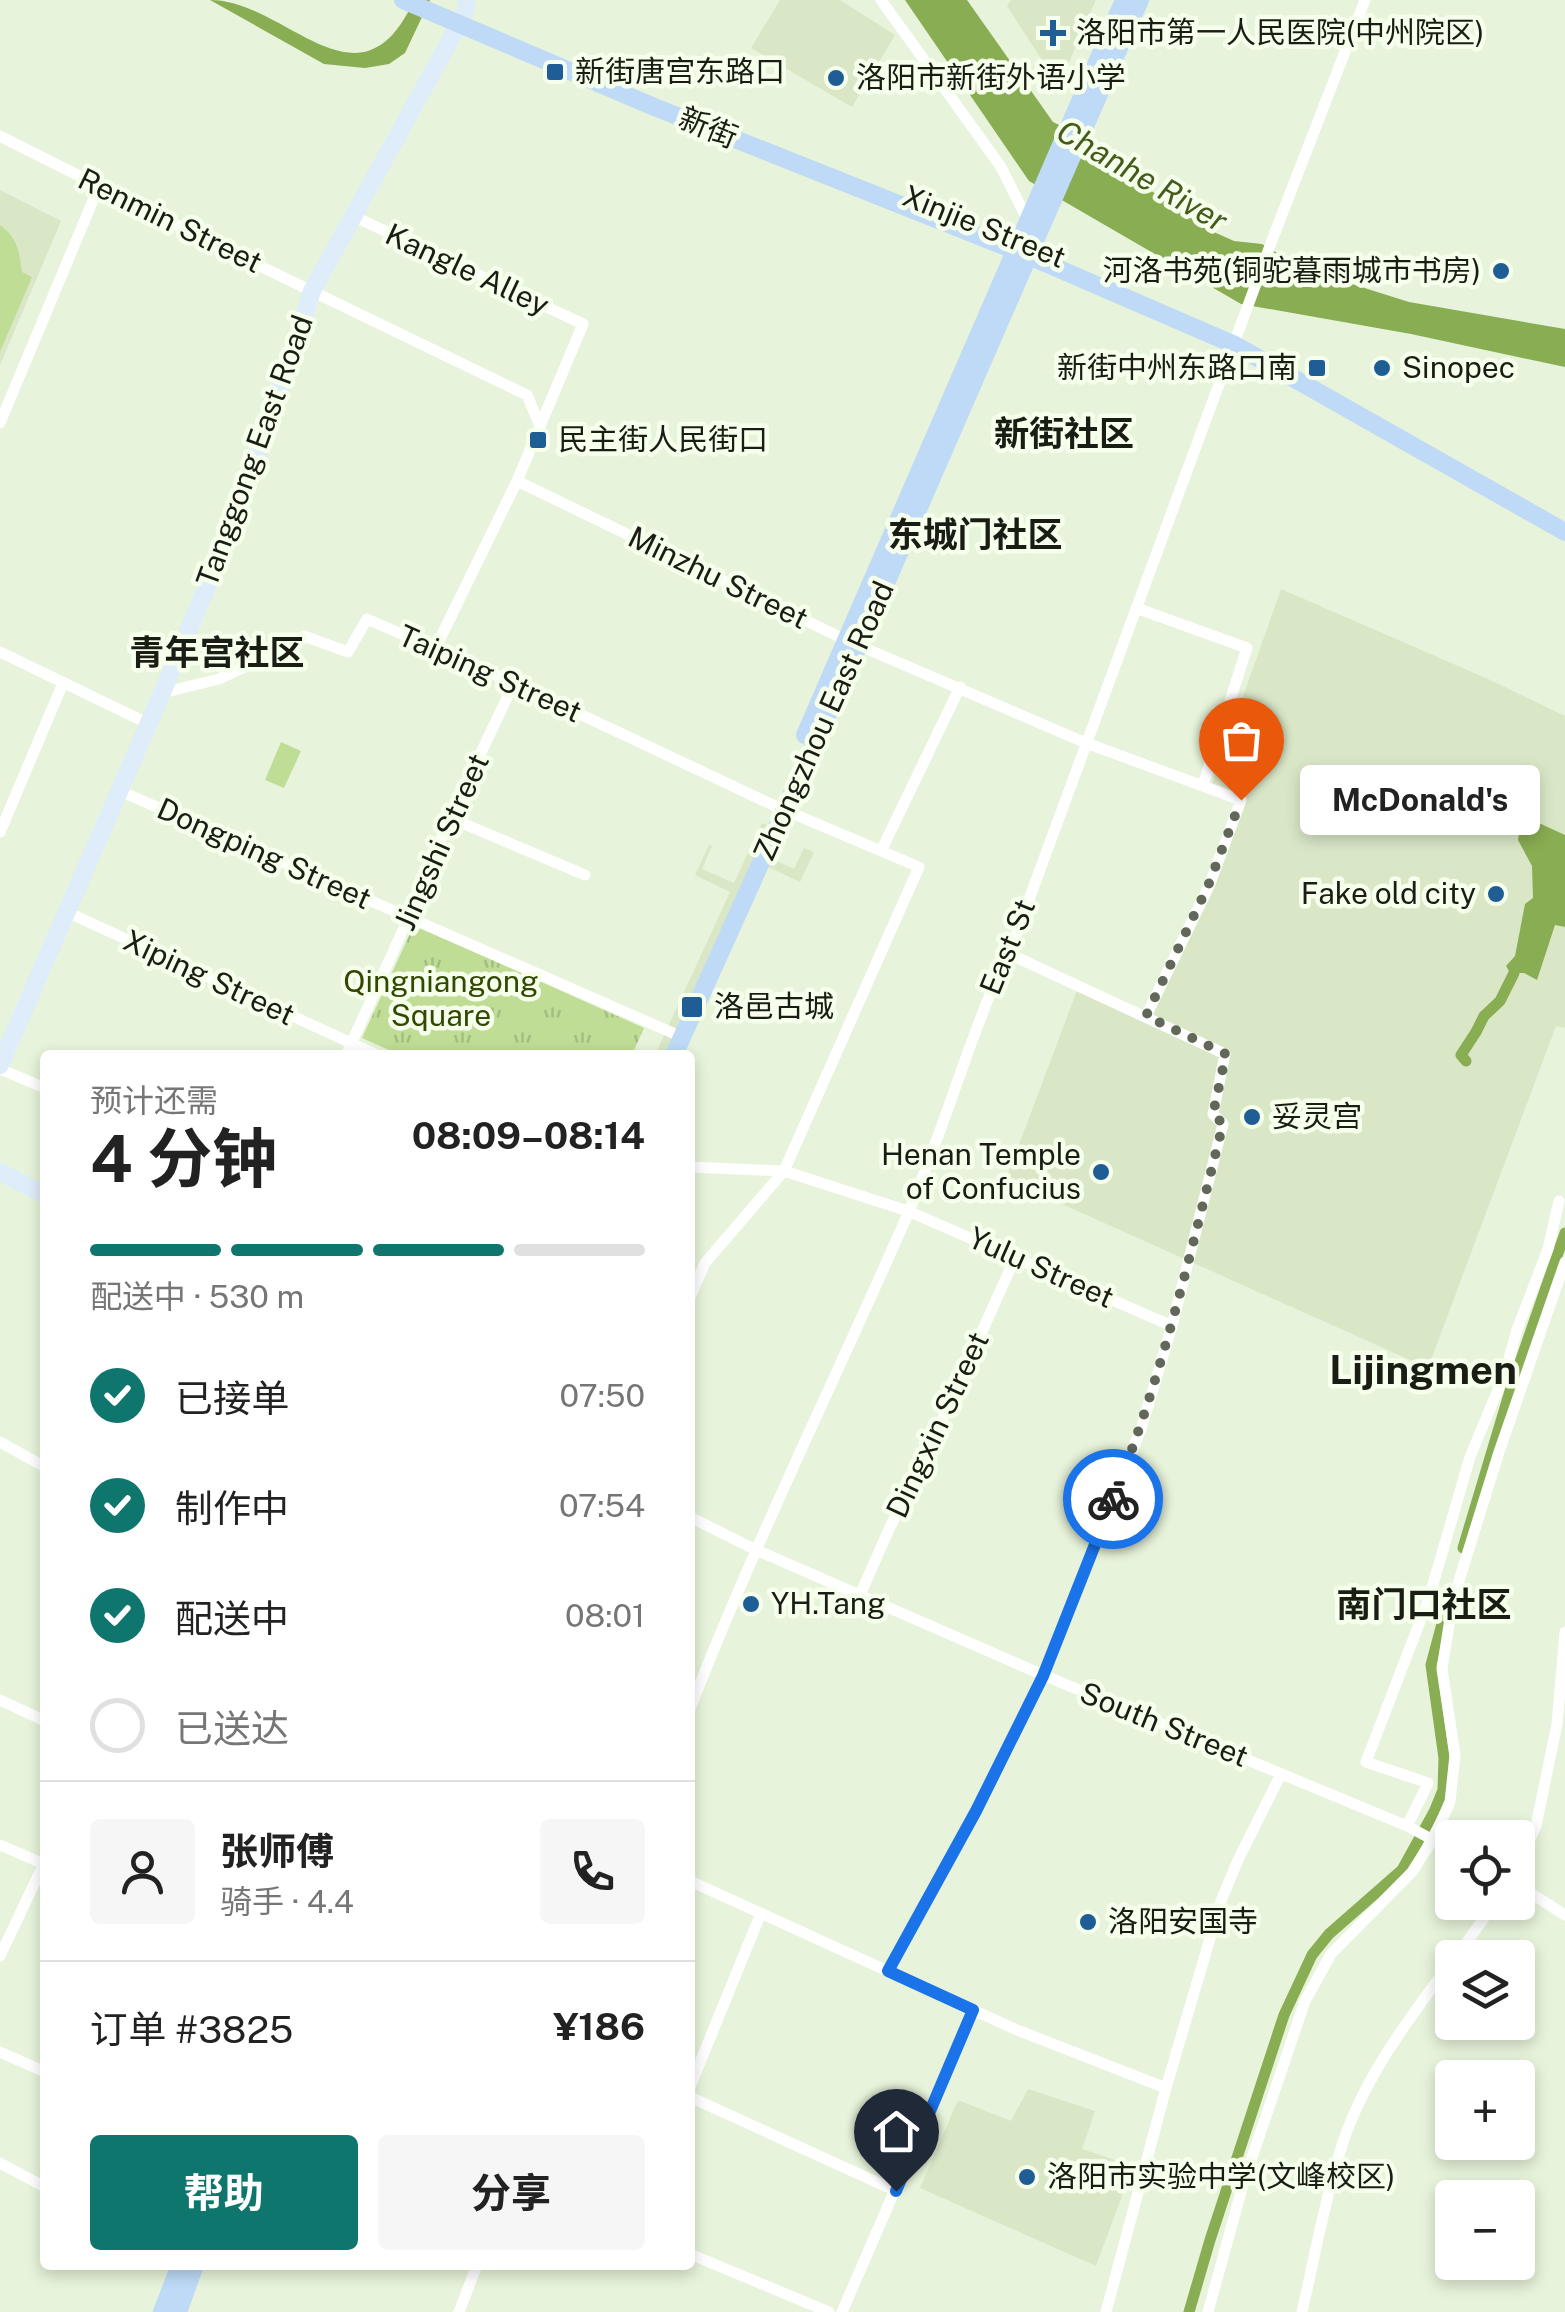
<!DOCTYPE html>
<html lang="zh">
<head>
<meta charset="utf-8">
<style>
	body { margin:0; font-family:"Public Sans","Noto Sans SC",sans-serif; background:#f6f6f6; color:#222; height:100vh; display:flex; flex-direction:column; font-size:38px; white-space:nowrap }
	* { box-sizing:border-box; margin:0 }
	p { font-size:32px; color:#767676 }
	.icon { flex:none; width:55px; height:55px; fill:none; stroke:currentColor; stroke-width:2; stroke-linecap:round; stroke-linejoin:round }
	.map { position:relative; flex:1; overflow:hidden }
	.side { position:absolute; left:40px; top:1050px; width:655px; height:1220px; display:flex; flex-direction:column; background:#fff; border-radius:10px; box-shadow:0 5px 15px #0003 }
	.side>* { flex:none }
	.tools { position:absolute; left:1435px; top:1820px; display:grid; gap:20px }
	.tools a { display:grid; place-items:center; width:100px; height:100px; border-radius:10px; background:#fff; box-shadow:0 5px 15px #0003; font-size:50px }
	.pin { position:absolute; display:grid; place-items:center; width:85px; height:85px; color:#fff; margin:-102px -42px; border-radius:50% 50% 50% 0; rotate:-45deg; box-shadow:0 0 10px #0007 }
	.pin .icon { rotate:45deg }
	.courier { position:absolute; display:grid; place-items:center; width:100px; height:100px; margin:-50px; border:8px solid #1a73e8; border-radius:50%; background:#fff; color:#222; box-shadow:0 2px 12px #0007 }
	.bubble { position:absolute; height:70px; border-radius:10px; background:#fff; box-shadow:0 5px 15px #0003; font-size:32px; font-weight:700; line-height:70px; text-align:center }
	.overview em { font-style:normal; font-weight:700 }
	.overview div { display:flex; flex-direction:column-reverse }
	.overview { display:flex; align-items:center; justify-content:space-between; height:170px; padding:0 50px }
	h1 { font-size:65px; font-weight:700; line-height:75px }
	.bar { display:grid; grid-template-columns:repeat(4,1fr); gap:15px 10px; align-content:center; height:120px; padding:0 50px }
	.bar i { height:12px; border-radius:8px; background:#e0e0e0 }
	.bar .on { background:#0f766e }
	.bar p { grid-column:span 4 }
	.line { display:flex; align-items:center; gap:25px; padding:0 50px; border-top:2px solid #e0e0e0 }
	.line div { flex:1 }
	.round { display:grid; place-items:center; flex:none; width:105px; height:105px; border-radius:10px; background:#f6f6f6 }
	ol { padding:0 50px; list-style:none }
	li { display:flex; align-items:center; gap:30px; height:110px }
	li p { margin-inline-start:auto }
	li .icon { padding:10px; border-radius:50%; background:#0f766e; color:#fff; stroke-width:4 }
	li:last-child { color:#767676 }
	li i { width:55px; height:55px; border:5px solid #e0e0e0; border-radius:50% }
	.cta { display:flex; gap:20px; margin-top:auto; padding:20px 50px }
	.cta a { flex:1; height:115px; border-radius:10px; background:#0f766e; color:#fff; font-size:40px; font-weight:700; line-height:115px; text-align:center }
	.cta a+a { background:#f6f6f6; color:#222 }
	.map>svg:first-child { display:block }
	.built { fill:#d9e7c7 }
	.green { fill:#bfdd95 }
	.park { fill:url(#park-tufts) }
	.water { fill:#89ad52 }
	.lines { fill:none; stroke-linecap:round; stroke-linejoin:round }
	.canal { stroke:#89ad52; stroke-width:11 }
	.street { stroke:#fff; stroke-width:11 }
	.secondary { stroke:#dfedfa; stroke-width:18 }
	.primary { stroke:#bedaf6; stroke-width:18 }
	.done { stroke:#616859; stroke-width:10; stroke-dasharray:0 18 }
	.route { stroke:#1a73e8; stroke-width:12 }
	.poi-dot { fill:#1f5e94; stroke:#f6ffeb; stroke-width:4 }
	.labels { text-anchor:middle; stroke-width:9; stroke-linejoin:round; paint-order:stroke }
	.poi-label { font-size:30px; fill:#191d14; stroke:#f6ffeb; text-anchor:start }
	.street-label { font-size:30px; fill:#191d14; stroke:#f6ffeb }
	.park-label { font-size:30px; fill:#324902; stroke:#f6ffeb }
	.water-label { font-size:32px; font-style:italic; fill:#435b1b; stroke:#f6ffeb }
	.quarter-label { font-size:35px; font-weight:bold; fill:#191d14; stroke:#f6ffeb }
	.district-label { font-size:40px; font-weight:bold; fill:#191d14; stroke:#f6ffeb }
</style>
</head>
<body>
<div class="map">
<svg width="1565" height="2312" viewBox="0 0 1565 2312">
	<defs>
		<pattern id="park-tufts" width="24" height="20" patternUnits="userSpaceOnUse" patternTransform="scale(2.5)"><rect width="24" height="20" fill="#bfdd95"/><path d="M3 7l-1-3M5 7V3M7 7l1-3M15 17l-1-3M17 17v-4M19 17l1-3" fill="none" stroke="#a4bd80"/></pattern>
	</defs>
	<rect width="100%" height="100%" fill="#e7f3da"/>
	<path class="built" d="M780 0H840L895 35 852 107 751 48Z
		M1011 0H1096L1066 69 1058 72 1042 60 1007 6Z
		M0 190 61 221 0 365Z
		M1281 589 1488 679 1565 716V1028L1556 1026 1428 1368 1006 1179 1079 985 1146 1015 1238 823 1241 799 1212 784Z
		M762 823 777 830 766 856 794 869 804 848 814 852 800 882 766 866 679 1055H655L730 892 695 875 709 845 712 846 702 869 734 883Z
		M1028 2089 1095 2111 1082 2149 1133 2166 1096 2266 920 2188 958 2100 1011 2121Z"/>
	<path class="green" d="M0 225C18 238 19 252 22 272L32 277 0 352Z
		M281 742 301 751 284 788 265 780Z"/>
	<path class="park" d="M414 925 644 1028 632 1055H400L362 1038Z"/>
	<path class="water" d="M210 0C287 0 360 119 414 0H430L405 53 389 64 365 68 324 64Z
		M905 0H967L1053 122 1094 142 1137 181 1205 228 1234 241 1262 244 1304 269 1409 302 1565 329V367L1411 334 1241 304 1029 181Z
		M1541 824 1565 835V927L1555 925 1537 980 1524 973H1510L1506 966 1515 956 1525 904 1533 898 1532 866 1518 840 1520 828Z"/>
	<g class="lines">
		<path class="canal" d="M1466 1061 1461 1055 1476 1032 1484 1016 1500 1001 1514 973
			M1463 1548 1510 1391 1565 1233
			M1189 2312 1210 2240 1284 2015 1312 1955 1329 1934 1402 1870 1434 1812 1443 1790 1444 1758 1431 1665 1451 1590"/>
		<path class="street" d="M881 0 1001 167 1028 221
			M0 136 196 235 527 395 540 426
			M351 215 583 324 517 481 435 649
			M0 423 99 186
			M517 481 846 640 1086 743 1241 800 1209 886 1146 1016
			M1136 608 1247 648 1203 785
			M0 652 149 724
			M162 693 219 679 285 648 304 636 348 652 367 619 514 683 775 806 919 867 784 1171 705 1263 690 1297
			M120 791 682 1037
			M450 818 585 875
			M0 832 63 683
			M881 851 960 687
			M67 912 377 1055
			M346 1055 409 917 450 818 514 683
			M0 1069 45 1088
			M690 1167 784 1171 908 1211 1172 1326
			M0 1442 45 1467
			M690 1517 756 1550 1043 1675 1407 1826 1452 1850
			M860 1595 890 1527 924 1460 1016 1256
			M0 1700 45 1721
			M690 1709C755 1542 835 1380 907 1216 946 1125 971 1029 1014 940L1274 235 1365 0
			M1407 1826 1428 1783 1366 1762 1429 1598 1470 1457 1505 1373 1517 1330 1548 1249 1559 1201
			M0 1845 44 1864
			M1518 1865 1536 1826 1557 1724 1565 1632
			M690 1881 1017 2030 1166 2088
			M1518 1885 1565 1915
			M0 1956 45 1861
			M1456 1958 1495 1902
			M888 1971 976 1811 1043 1675 1141 1429 1172 1326 1223 1124 1213 1114 1225 1054 1007 953
			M0 2052 45 2072
			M690 2087 761 1913
			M690 2097 896 2191
			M0 2163 45 2187
			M690 2254 829 2312
			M459 2312 477 2265
			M842 2312 973 2010
			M1106 2312 1166 2088 1221 1901 1238 1860 1281 1774
			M1208 2312 1244 2181 1305 2001 1331 1954 1412 1872 1433 1839 1450 1802 1455 1755 1442 1669 1453 1600 1499 1452 1565 1262
			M1302 2312C1315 2254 1326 2195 1344 2139 1367 2073 1411 2016 1452 1961"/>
		<path class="secondary" d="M0 1065 162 693 228 537 269 423 312 291 464 15 467 0
			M0 1172 45 1195"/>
		<path class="primary" d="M403 0 652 106 1029 256 1235 345 1565 532
			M805 735 1124 0
			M674 1055 859 645 1140 0
			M162 2312 180 2265
			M178 2312 195 2265"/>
	</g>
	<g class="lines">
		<path class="done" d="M1113 1499C1162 1378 1191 1251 1223 1124L1213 1114 1226 1054 1146 1016 1208 886 1241 800"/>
		<path class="route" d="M896 2191 973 2010 888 1971 976 1811 1043 1676 1113 1499"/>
	</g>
	<g class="poi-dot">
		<path d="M1048 18h10v10h10v10h-10v10h-10v-10h-10v-10h10z"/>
		<rect x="545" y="62" width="20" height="20" rx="5"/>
		<circle cx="836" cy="78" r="10"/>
		<circle cx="1501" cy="271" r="10"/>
		<rect x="1307" y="358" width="20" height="20" rx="5"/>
		<circle cx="1382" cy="368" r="10"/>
		<rect x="528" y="430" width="20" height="20" rx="5"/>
		<circle cx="1496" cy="894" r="10"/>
		<rect x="680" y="995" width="24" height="24" rx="5"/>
		<circle cx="1252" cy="1117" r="10"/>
		<circle cx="1101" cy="1172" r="10"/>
		<circle cx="751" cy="1604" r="10"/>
		<circle cx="1088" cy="1922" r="10"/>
		<circle cx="1027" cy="2177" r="10"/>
	</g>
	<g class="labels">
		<g class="poi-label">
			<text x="1076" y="43">洛阳市第一人民医院(中州院区)</text>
			<text x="575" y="82">新街唐宫东路口</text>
			<text x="856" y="88">洛阳市新街外语小学</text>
			<text x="1481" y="281" text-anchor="end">河洛书苑(铜驼暮雨城市书房)</text>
			<text x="1297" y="378" text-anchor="end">新街中州东路口南</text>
			<text x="1402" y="378">Sinopec</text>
			<text x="558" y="450">民主街人民街口</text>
			<text x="1476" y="904" text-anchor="end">Fake old city</text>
			<text x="714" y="1017">洛邑古城</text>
			<text x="1272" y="1127">妥灵宫</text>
			<text x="1081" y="1165" text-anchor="end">Henan Temple<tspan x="1081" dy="34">of Confucius</tspan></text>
			<text x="771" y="1614">YH.Tang</text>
			<text x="1108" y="1932">洛阳安国寺</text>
			<text x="1047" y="2187">洛阳市实验中学(文峰校区)</text>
		</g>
		<g class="street-label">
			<text transform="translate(708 128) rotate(22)" y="10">新街</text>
			<text transform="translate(170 221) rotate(26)" y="10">Renmin Street</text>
			<text transform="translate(984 227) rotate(22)" y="10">Xinjie Street</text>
			<text transform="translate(467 270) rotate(25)" y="10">Kangle Alley</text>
			<text transform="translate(255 451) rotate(-70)" y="10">Tanggong East Road</text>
			<text transform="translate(718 578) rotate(26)" y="10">Minzhu Street</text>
			<text transform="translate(490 674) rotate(24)" y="10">Taiping Street</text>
			<text transform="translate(824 721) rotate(-66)" y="10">Zhongzhou East Road</text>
			<text transform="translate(442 842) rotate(-66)" y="10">Jingshi Street</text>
			<text transform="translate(264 854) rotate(24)" y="10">Dongping Street</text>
			<text transform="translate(1008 947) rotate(-68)" y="10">East St</text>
			<text transform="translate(209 978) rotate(25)" y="10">Xiping Street</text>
			<text transform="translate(1041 1268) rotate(24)" y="10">Yulu Street</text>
			<text transform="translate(938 1425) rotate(-65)" y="10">Dingxin Street</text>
			<text transform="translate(1164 1725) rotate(22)" y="10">South Street</text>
		</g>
		<g class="park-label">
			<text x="441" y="992">Qingniangong<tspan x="441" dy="34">Square</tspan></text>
		</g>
		<g class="water-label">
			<text transform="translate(1142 176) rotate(30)" y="11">Chanhe River</text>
		</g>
		<g class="quarter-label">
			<text x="1064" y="446">新街社区</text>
			<text x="975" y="547">东城门社区</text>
			<text x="217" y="665">青年宫社区</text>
			<text x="1424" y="1617">南门口社区</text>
		</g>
		<g class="district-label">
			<text x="1423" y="1384">Lijingmen</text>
		</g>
	</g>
</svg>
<div class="tools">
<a><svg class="icon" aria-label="locate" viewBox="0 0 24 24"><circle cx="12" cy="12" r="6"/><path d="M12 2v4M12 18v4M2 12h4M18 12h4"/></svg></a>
<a><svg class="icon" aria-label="layers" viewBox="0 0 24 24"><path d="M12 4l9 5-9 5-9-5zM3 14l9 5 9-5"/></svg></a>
<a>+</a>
<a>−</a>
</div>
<div class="pin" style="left:1241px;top:800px;background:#ea580c"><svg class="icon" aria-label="bag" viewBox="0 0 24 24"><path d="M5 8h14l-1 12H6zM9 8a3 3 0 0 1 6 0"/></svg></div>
<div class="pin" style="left:896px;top:2191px;background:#1f2937"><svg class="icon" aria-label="home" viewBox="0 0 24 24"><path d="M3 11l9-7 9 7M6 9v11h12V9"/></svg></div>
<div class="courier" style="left:1113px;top:1499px"><svg class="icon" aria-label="bike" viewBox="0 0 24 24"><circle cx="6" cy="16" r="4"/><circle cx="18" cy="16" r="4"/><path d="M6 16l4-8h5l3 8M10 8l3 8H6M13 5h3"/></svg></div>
<div class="bubble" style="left:1300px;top:765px;width:240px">McDonald's</div>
<section class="side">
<div class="overview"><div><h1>4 分钟</h1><p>预计还需</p></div><em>08:09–08:14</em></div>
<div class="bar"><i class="on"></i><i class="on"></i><i class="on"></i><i></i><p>配送中 · 530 m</p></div>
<ol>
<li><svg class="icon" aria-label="check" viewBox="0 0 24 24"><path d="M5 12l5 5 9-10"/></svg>已接单<p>07:50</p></li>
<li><svg class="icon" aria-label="check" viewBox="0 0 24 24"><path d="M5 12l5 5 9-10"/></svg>制作中<p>07:54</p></li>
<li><svg class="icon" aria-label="check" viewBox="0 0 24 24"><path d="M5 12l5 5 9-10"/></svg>配送中<p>08:01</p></li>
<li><i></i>已送达</li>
</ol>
<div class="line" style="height:180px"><a class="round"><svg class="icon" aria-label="person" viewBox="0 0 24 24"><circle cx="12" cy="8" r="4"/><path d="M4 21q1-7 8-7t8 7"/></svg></a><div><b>张师傅</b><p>骑手 · 4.4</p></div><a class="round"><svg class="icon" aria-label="phone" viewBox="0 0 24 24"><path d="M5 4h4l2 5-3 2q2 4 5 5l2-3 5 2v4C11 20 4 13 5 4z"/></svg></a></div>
<div class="line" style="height:130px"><div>订单 #3825</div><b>¥186</b></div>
<div class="cta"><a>帮助</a><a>分享</a></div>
</section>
</div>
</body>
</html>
